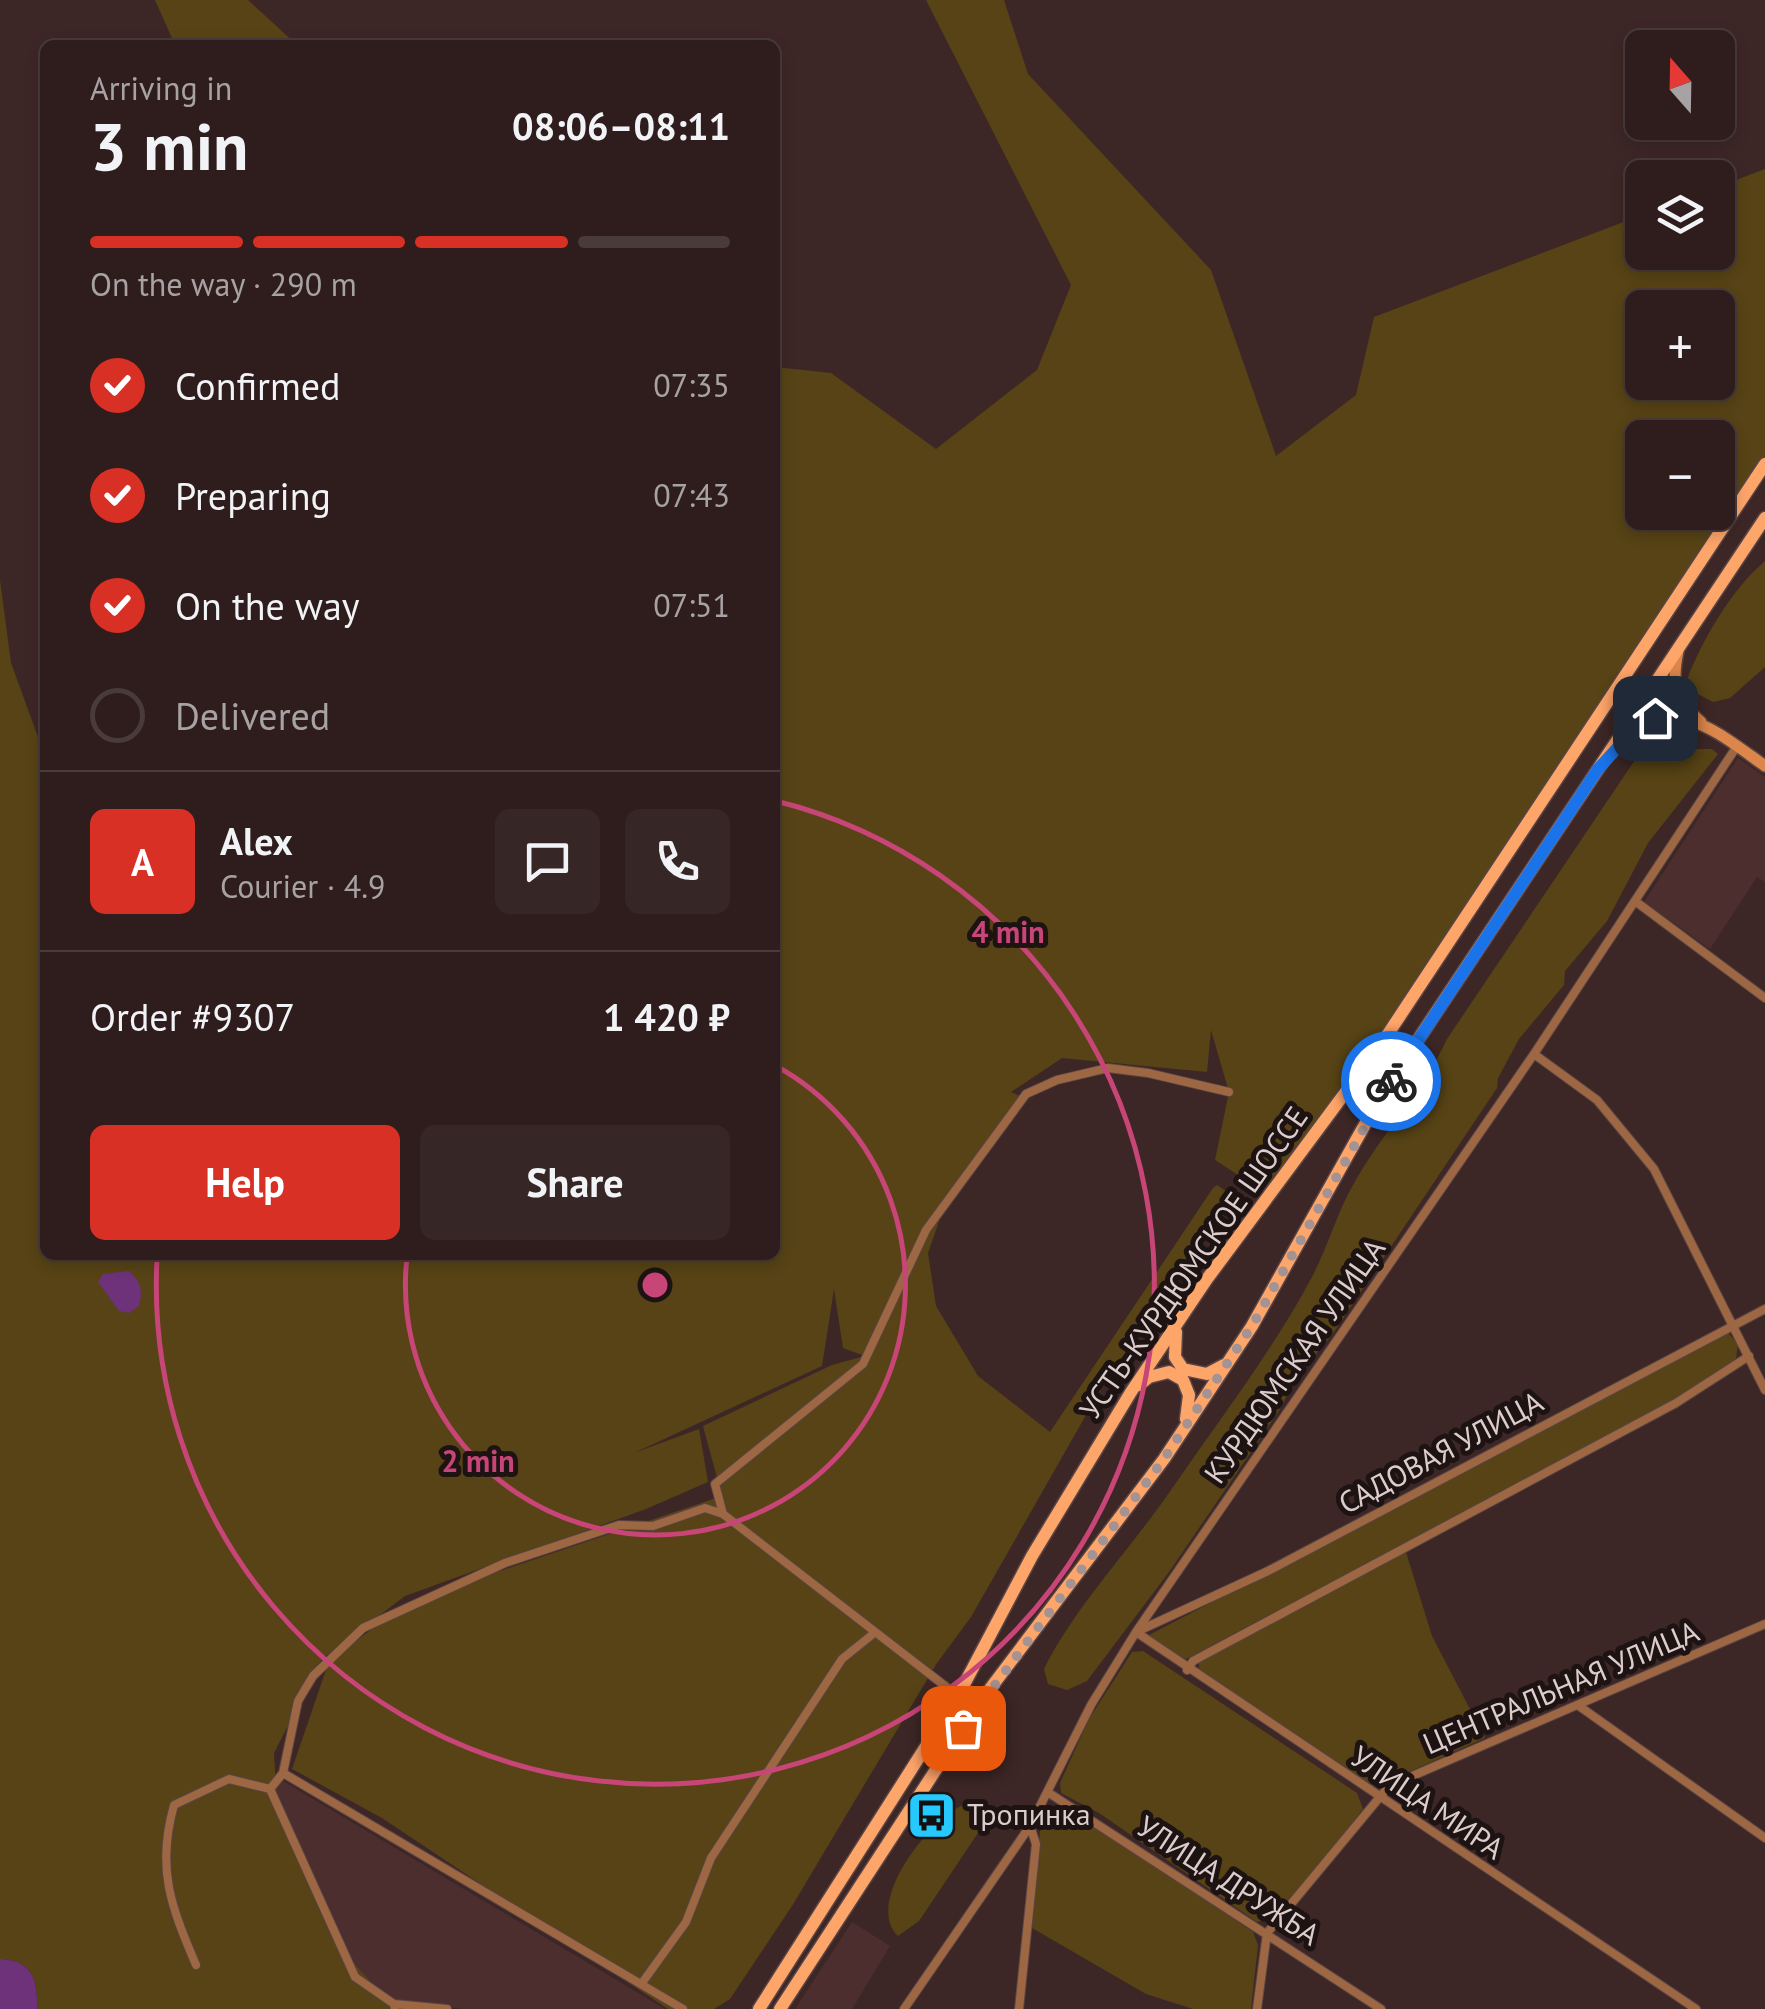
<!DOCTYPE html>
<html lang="en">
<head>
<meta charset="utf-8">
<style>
	body { margin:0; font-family:"PT Sans",sans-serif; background:#362625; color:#f1f3f6; height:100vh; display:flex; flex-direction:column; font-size:38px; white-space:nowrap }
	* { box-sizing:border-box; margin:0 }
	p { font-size:32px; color:#a7a2a3 }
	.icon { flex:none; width:55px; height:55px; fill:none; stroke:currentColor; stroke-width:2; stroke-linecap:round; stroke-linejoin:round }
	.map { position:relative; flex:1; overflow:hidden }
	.details { position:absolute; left:40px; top:40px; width:740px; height:1220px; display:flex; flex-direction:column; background:#2e1d1c; border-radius:15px; box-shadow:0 5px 15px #0003,0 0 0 2px #493b3b }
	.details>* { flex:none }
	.needle { width:65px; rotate:340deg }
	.tools { position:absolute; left:1625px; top:30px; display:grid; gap:20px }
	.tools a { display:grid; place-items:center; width:110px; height:110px; border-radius:15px; background:#2e1d1c; box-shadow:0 5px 15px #0003,0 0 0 2px #493b3b; font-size:50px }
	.pin { position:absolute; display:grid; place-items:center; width:85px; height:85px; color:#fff; margin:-42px; border-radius:20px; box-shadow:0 5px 15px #0006 }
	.courier { position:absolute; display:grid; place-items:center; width:100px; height:100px; margin:-50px; border:8px solid #1a73e8; border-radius:50%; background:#fff; color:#222; box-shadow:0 2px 12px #0007 }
	.summary em { font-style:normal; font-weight:800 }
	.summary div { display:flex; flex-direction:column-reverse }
	.summary { display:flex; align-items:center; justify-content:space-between; height:170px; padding:0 50px }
	h1 { font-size:65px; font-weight:800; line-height:75px }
	.bar { display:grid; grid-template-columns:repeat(4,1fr); gap:15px 10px; align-content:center; height:120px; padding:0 50px }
	.bar i { height:12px; border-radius:8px; background:#493b3b }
	.bar .selected { background:#d93025 }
	.bar p { grid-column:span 4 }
	.line { display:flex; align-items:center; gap:25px; padding:0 50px; border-top:2px solid #493b3b }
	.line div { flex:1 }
	.round { display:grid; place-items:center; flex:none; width:105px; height:105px; border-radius:15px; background:#362625 }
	ol { padding:0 50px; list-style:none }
	li { display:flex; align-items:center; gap:30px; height:110px }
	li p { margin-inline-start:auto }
	li .icon { padding:10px; border-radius:50%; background:#d93025; color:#fff; stroke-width:4 }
	li:last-child { color:#a7a2a3 }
	li i { width:55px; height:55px; border:5px solid #493b3b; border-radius:50% }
	.action { display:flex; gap:20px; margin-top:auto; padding:20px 50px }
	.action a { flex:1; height:115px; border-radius:15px; background:#d93025; color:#fff; font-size:40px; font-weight:800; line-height:115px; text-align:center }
	.action a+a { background:#362625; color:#f1f3f6 }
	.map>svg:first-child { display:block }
	.built { fill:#4b2e2d }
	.green { fill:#574315; fill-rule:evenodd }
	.water { fill:#6d327a }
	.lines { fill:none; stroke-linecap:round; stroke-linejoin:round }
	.street-casing { stroke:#5a4544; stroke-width:10 }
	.secondary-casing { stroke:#5a4544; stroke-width:14 }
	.primary-casing { stroke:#5a4544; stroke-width:15 }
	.street { stroke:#9d6744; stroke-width:8 }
	.secondary { stroke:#dc864b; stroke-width:11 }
	.primary { stroke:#fea56a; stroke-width:12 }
	.done { stroke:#a49392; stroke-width:10; stroke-dasharray:0 18 }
	.route { stroke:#1a73e8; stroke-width:12 }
	.ring { fill:none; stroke:#c84577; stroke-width:5 }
	.labels { text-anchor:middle; stroke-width:10; stroke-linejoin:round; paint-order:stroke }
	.street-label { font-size:30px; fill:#dccdcc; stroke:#1d1313 }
	.poi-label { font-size:30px; fill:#dccdcc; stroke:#1d1313; text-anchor:start }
	.centre { fill:#c84577; stroke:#1d1313; stroke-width:5 }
	.ring-label { font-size:30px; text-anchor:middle; font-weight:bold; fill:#c84577; stroke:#1d1313; stroke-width:10; stroke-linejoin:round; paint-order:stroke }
</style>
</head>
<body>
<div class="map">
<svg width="1765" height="2009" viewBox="0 0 1765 2009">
	<rect width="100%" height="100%" fill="#3d2726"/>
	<path class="built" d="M1738 758 1765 777V882L1757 877 1710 949 1644 902Z
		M283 1781 665 2009H464L396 2001 356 1972 274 1789Z
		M852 1922 890 1946 852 2009H795Z"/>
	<path class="green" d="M155 0H248L297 45H175Z
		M926 0H1004L1028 74 1211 270 1276 456 1356 395 1374 317 1642 215V252H1718V187L1765 169V465L1441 955 1269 1195 1215 1160 1229 1092 1211 1030 1207 1072 1062 1058 1011 1092 1024 1098 944 1207 928 1253 936 1306 978 1376 1050 1432 1213 1188 1217 1185 1237 1199 1202 1241 1098 1394 971 1617 937 1663 792 1906 730 1999 714 2009H668L382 1818 292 1769 329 1661 408 1602 722 1496 703 1426 832 1365 865 1356 843 1348 834 1289 822 1366 634 1453 699 1429 708 1482 646 1509 405 1596 322 1659 274 1753 278 1817 332 1938 394 2009H37C38 1981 33 1960 0 1959V580L11 663 45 756V1255H775V367L831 373 936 449 1037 370 1071 285ZM1642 308H1718V382H1642ZM1642 438H1718V512H1642Z
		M1765 561V667L1730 698 1713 702 1690 690 1686 682C1702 640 1731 590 1765 561Z
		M1671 724 1681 730 1678 736 1690 749H1712L1718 754 1648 843 1607 921 1565 971 1564 985 1519 1039 1498 1078 1497 1088 1332 1335 1299 1374 1277 1414 1169 1572 1087 1681 1067 1690 1048 1684 1044 1669C1076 1605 1130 1550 1171 1490 1217 1423 1276 1346 1313 1275 1328 1246 1337 1213 1353 1185 1381 1134 1423 1091 1447 1039L1641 751 1650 728Z
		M1728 1333 1738 1344 1736 1359 1674 1400 1186 1659 1178 1658 1149 1635Z
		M1405 1549 1432 1636 1485 1738 1384 1783H1366L1199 1669V1662Z
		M1143 1651 1357 1793 1363 1809 1281 1914 1257 1922 1099 1813 1061 1793 1060 1783 1089 1719 1132 1652Z
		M961 1806 981 1811 986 1821 919 1921 898 1936C864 1903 928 1822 961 1806Z
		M1057 1812 1081 1815 1253 1932 1258 1945 1251 2009H1193L1146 1994 1032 1928 1040 1831 1045 1819Z"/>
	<path class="water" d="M129 1271C141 1282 143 1290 139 1306L129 1313 119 1311 98 1282 103 1274Z
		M0 1959C33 1960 38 1981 37 2009H0Z"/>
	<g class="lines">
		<defs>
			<path id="street" d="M1635 901 1765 998
				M1534 1054 1597 1100 1654 1169 1765 1390
				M723 1514 715 1484 863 1364 926 1230 1026 1094 1057 1080 1108 1068 1148 1073 1229 1092
				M1187 1670 1193 1661 1676 1403 1749 1356
				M1579 1706 1765 1838
				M283 1773 683 2009
				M270 1789 283 1773 298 1701 313 1676 363 1628 505 1563 619 1525 653 1526 705 1508 723 1514 958 1696
				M1049 1793 1381 2009
				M196 1965C171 1906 156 1869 174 1805L229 1779 270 1789 355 1977 394 2004 395 2009
				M642 1983 686 1922 711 1858 842 1659 873 1634
				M394 2004 447 2009
				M904 2009 1030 1826 1091 1705 1136 1632 1534 1054 1737 746
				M1019 2009 1036 1844 1030 1826
				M1257 2009 1267 1933 1389 1786 1765 1624
				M1696 2009 1136 1632 1268 1571 1765 1309"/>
			<path id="secondary" d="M1678 651C1671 684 1675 700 1701 722
				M1618 748C1671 690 1713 729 1765 766"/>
			<path id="primary" d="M1176 1332 1175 1357 1183 1369 1207 1374 1224 1365
				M1139 1385 1149 1377 1169 1372 1183 1380 1189 1395 1186 1419
				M759 2009 958 1696 1032 1556 1131 1392 1207 1279 1382 1043 1765 464
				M780 2009 980 1702 1164 1459 1252 1326 1382 1094 1765 518"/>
		</defs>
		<use href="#street" class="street-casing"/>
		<use href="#secondary" class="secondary-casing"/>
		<use href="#primary" class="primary-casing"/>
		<use href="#street" class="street"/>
		<use href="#secondary" class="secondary"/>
		<use href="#primary" class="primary"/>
	</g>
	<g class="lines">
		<path class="done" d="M963 1728 1164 1459 1252 1326 1391 1081"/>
		<path class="route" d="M1391 1081 1598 769 1632 732 1655 718"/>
	</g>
	<g class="ring">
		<path d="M776 1066A250 250 0 1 1 407 1257"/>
		<path d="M776 801A499 499 0 1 1 157 1259"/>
	</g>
	<defs>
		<symbol id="bus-square" viewBox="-11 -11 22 22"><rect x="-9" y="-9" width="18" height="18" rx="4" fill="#25c9fe" stroke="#1d1313"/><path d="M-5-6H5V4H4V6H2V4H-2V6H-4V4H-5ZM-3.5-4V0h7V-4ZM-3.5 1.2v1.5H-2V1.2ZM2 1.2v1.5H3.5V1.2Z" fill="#111"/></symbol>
	</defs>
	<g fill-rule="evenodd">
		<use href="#bus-square" x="904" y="1788" width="55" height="55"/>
	</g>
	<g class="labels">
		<g class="street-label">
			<text transform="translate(1194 1263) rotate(-55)" y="10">УСТЬ-КУРДЮМСКОЕ ШОССЕ</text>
			<text transform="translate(1295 1361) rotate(-55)" y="10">КУРДЮМСКАЯ УЛИЦА</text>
			<text transform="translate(1441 1453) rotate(-28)" y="10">САДОВАЯ УЛИЦА</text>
			<text transform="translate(1561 1688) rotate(-23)" y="10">ЦЕНТРАЛЬНАЯ УЛИЦА</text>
			<text transform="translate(1427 1803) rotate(34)" y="10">УЛИЦА МИРА</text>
			<text transform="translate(1228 1881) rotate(33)" y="10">УЛИЦА ДРУЖБА</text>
		</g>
		<g class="poi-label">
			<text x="967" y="1825">Тропинка</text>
		</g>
	</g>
	<circle cx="655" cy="1285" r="15" class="centre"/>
	<g class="ring-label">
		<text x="1008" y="943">4 min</text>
		<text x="478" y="1472">2 min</text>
	</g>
</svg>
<div class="tools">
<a><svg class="needle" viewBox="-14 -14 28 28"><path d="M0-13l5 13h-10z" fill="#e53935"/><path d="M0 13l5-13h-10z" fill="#a7a2a3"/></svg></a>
<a><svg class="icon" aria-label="layers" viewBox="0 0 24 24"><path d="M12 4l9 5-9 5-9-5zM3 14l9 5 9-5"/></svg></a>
<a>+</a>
<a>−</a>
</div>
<div class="pin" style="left:963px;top:1728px;background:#ea580c"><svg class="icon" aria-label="bag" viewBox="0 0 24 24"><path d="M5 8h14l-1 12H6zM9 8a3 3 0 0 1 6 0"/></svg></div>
<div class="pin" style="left:1655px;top:718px;background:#1f2937"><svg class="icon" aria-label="home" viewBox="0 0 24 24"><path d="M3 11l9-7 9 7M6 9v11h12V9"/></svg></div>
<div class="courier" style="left:1391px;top:1081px"><svg class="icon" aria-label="bike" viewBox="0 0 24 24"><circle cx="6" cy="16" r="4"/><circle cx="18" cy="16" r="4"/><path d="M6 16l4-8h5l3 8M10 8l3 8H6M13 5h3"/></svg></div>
<section class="details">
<div class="summary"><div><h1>3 min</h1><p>Arriving in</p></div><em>08:06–08:11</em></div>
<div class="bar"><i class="selected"></i><i class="selected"></i><i class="selected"></i><i></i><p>On the way · 290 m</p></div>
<ol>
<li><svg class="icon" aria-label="check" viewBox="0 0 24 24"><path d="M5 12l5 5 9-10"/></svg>Confirmed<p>07:35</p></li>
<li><svg class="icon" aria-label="check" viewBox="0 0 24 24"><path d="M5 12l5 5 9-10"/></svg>Preparing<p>07:43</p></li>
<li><svg class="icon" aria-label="check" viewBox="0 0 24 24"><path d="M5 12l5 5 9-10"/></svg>On the way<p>07:51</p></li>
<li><i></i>Delivered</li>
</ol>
<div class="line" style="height:180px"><b class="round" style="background:#d93025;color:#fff">A</b><div><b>Alex</b><p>Courier · 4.9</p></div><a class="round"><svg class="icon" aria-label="chat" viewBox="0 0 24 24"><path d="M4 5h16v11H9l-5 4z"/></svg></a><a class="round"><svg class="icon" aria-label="phone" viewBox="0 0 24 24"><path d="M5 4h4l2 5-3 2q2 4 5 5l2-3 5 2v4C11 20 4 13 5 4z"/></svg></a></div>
<div class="line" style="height:130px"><div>Order #9307</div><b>1 420 ₽</b></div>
<div class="action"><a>Help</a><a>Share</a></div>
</section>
</div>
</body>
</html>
